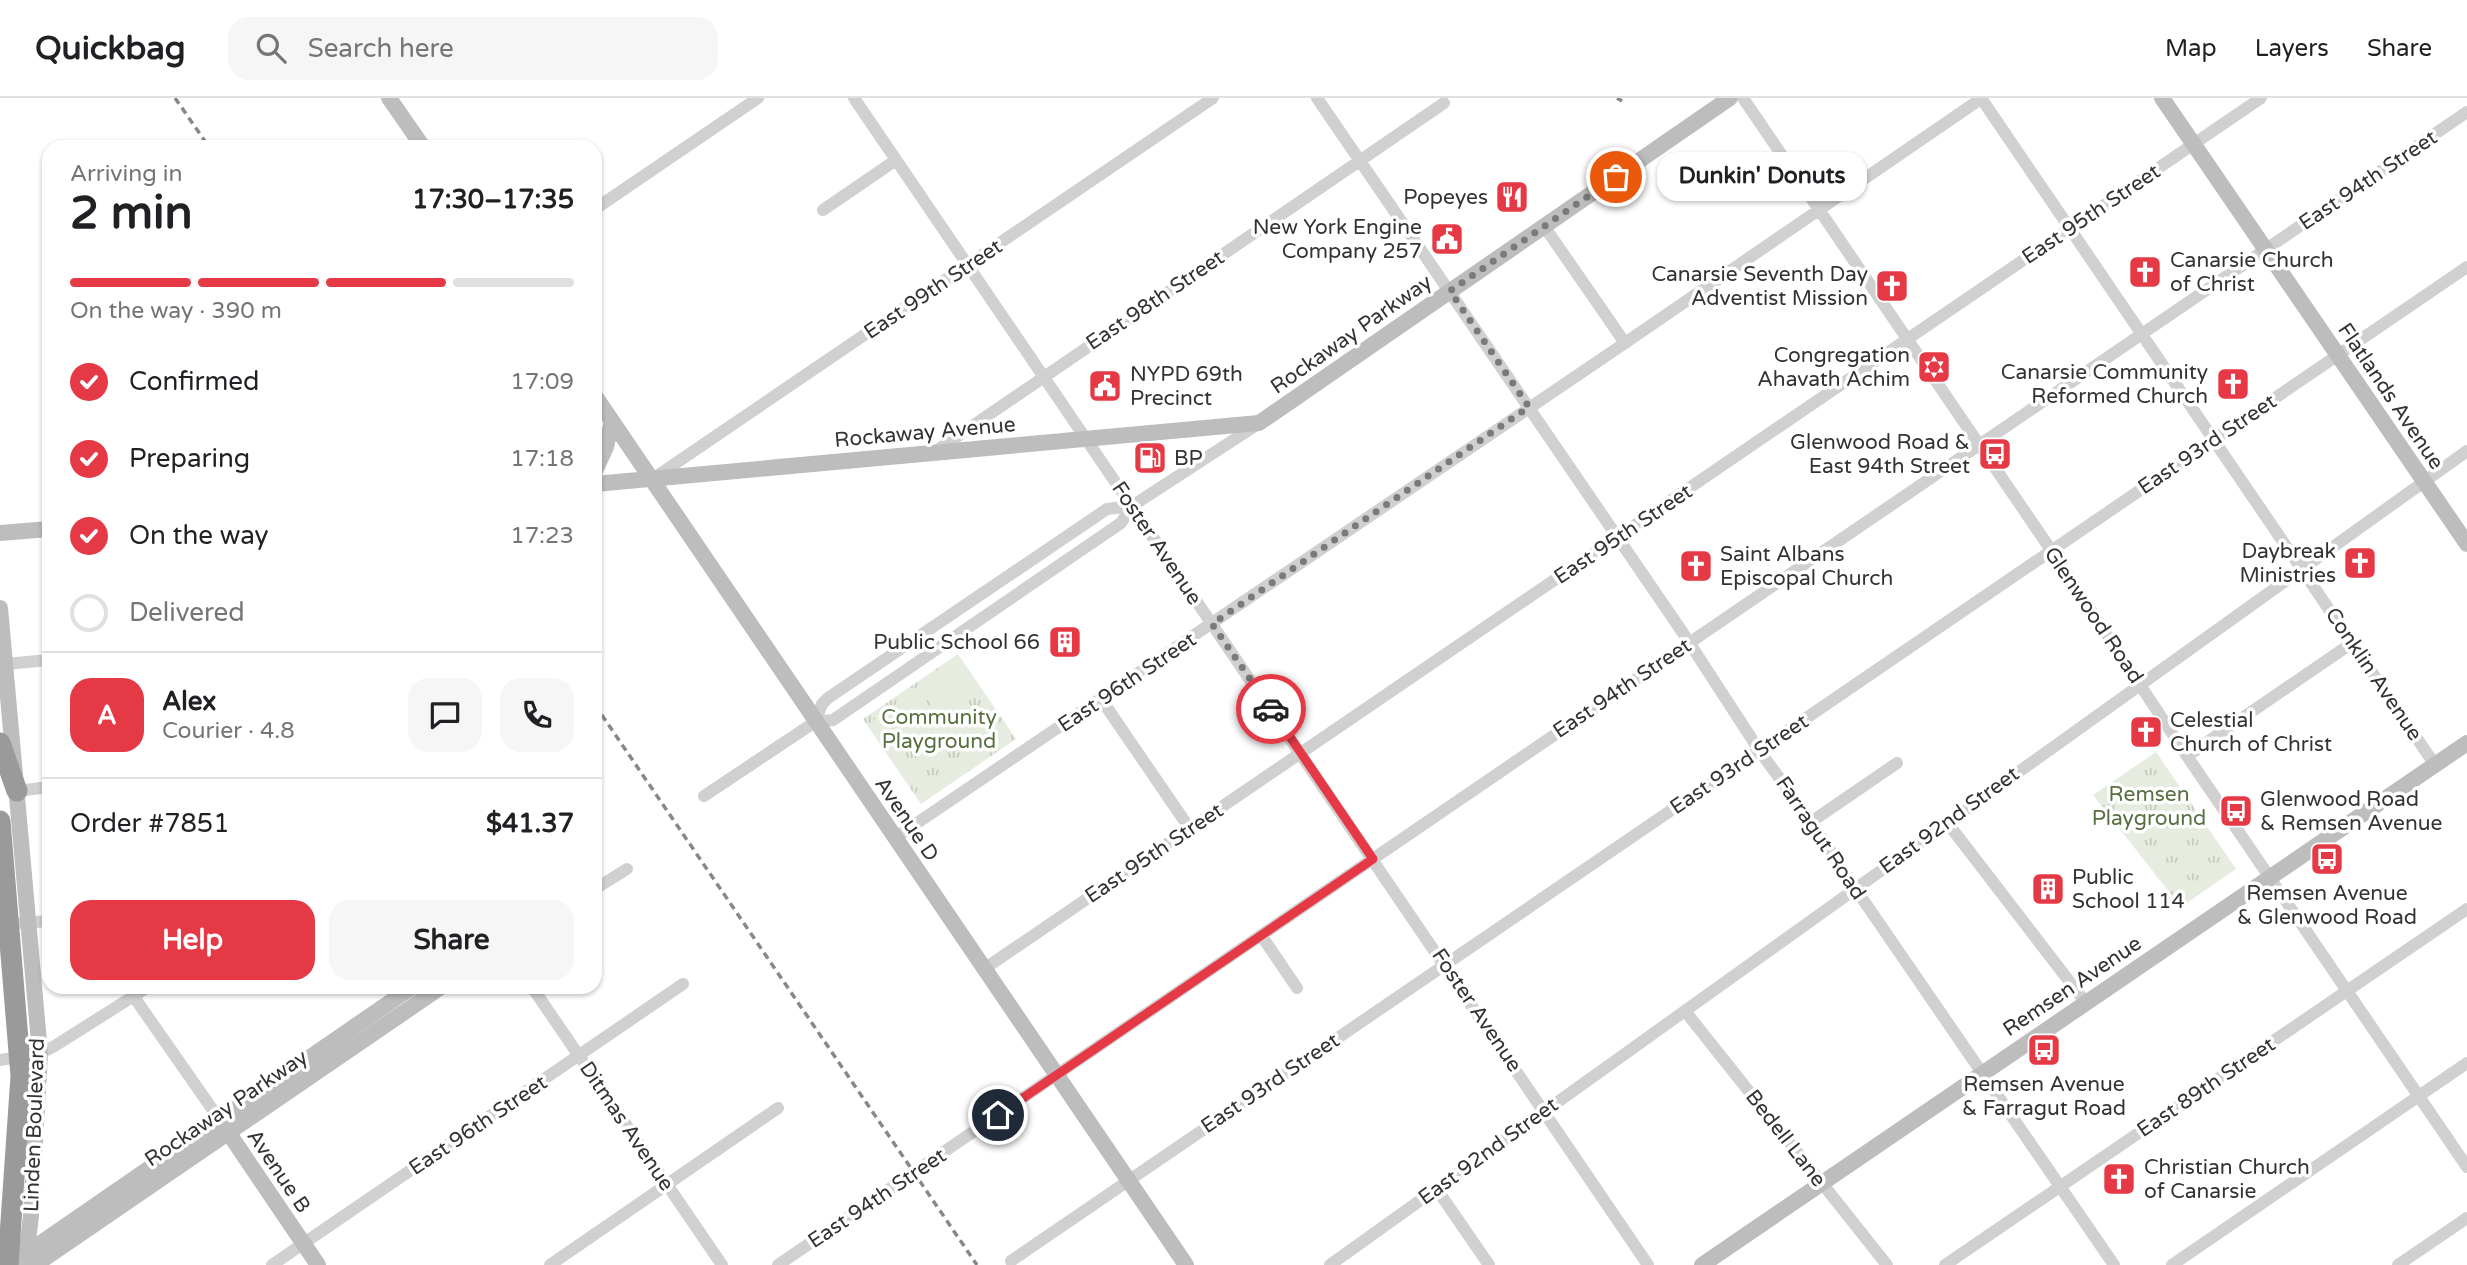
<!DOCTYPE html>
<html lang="en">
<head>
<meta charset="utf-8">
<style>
	body { margin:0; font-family:"Varela Round",sans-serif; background:#f6f6f6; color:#202124; height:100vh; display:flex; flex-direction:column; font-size:26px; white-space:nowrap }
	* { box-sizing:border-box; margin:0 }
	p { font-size:23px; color:#757577 }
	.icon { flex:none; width:38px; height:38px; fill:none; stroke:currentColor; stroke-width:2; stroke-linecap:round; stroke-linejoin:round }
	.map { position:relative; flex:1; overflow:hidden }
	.side { position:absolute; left:42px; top:42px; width:560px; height:854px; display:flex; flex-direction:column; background:#fff; border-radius:21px; box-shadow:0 2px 5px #0004 }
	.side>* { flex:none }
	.pin { position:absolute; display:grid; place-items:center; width:60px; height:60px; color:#fff; margin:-30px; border:4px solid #fff; border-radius:50%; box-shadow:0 2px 7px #0007 }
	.courier { position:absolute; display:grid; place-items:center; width:70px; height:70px; margin:-35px; border:5px solid #e63946; border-radius:50%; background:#fff; color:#222; box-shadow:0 2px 9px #0007 }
	.bubble { position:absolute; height:49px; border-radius:21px; background:#fff; box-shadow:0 2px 5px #0004; font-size:23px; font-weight:700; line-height:49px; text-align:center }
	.overview em { font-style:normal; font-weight:700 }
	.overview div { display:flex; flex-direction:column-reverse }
	.overview { display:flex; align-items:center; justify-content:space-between; height:119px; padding:0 28px }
	h1 { font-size:46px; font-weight:700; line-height:52px }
	.bar { display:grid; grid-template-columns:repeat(4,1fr); gap:10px 7px; align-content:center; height:84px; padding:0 28px }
	.bar i { height:9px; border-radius:5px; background:#e0e0e0 }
	.bar .selected { background:#e63946 }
	.bar p { grid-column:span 4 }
	.line { display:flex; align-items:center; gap:18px; padding:0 28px; border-top:2px solid #e0e0e0 }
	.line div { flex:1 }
	.round { display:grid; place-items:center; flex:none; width:74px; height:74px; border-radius:21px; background:#f6f6f6 }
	ol { padding:0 28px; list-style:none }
	li { display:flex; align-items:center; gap:21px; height:77px }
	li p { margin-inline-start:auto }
	li .icon { padding:7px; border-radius:50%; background:#e63946; color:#fff; stroke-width:4 }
	li:last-child { color:#757577 }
	li i { width:38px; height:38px; border:4px solid #e0e0e0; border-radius:50% }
	.button { display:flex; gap:14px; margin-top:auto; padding:14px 28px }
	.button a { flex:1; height:80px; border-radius:21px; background:#e63946; color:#fff; font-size:28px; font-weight:700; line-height:80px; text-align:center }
	.button a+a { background:#f6f6f6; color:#202124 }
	header { display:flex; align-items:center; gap:42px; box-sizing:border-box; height:98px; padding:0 35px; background:#fff; border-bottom:2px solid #e0e0e0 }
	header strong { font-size:33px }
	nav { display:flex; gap:38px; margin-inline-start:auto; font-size:24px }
	.search { width:490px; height:63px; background:#f6f6f6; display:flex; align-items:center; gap:18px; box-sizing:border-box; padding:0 24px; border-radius:21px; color:#757577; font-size:26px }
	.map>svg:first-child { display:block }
	.grass { fill:url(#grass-tufts) }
	.pitch { fill:#e6ecdf }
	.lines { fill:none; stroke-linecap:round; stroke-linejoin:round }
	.street { stroke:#d0d0d0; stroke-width:12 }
	.secondary { stroke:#bdbdbd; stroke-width:16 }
	.highway { stroke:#9a9a9a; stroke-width:21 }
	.rail { stroke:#888; stroke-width:3.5; stroke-dasharray:7 5; stroke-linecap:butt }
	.done { stroke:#7a7a7a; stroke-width:7; stroke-dasharray:0 12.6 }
	.route { stroke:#e63946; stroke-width:9 }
	.labels { text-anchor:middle; stroke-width:7; stroke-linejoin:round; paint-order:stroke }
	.street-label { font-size:21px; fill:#333; stroke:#fff }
	.poi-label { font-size:21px; fill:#333; stroke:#fff; text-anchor:end }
	.park-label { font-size:21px; fill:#56703f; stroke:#fff }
</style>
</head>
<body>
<header>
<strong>Quickbag</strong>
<div class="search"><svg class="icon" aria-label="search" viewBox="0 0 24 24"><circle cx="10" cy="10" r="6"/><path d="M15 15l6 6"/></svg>Search here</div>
<nav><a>Map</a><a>Layers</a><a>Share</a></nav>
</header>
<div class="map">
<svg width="2467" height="1167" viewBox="0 0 2467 1167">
	<defs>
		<pattern id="grass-tufts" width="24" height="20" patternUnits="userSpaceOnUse" patternTransform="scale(1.75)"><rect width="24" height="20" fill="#e6ecdf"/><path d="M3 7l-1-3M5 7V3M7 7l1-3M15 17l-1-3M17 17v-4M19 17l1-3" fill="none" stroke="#c6cbc0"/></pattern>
	</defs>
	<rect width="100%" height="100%" fill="#fff"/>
	<path class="grass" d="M958 556 1016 641 921 706 863 621Z
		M2156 654 2236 771 2181 809 2093 697Z"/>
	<path class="pitch" d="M956 563 976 593 959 604 939 574Z
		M936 578 956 608 939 619 919 589Z
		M903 601 913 616 881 637 872 623Z
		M921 621 928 632 912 642 905 632Z"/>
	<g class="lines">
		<path class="street" d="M854 0 1648 1167
			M1317 0 1683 535 1759 652 1811 724 1855 790 2114 1167
			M1743 0 2051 452 2187 658 2467 1069
			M1981 0 2435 667
			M595 111 758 0
			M823 112 896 62
			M1544 128 1625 245
			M936 353 1444 5
			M654 380 1213 0
			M5 566 49 562
			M1101 601 1190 731
			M815 624 822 606 828 600 1107 411 1132 408
			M2187 658 2352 545
			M17 693 49 689
			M704 698 815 624 833 622 1121 425 1132 408 1258 326
			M1946 723 2086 905
			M1811 724 1897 665
			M895 740 1625 245 1982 0
			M595 791 627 771
			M21 825 49 823
			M1261 837 1297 890
			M984 871 2261 0
			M532 889 722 1167
			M134 899 224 1028
			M1685 913 1887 1167
			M0 962 40 955 53 949 148 889
			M1436 1090 1489 1167
			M1011 1163 2467 169
			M272 1167 683 886
			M550 1167 778 1010
			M778 1167 2467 14
			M1330 1167 2467 353
			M1945 1167 2467 811
			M2172 1167 2467 965
			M2398 1167 2467 1120"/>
		<path class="secondary" d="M389 0 423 49
			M2162 0 2467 446
			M595 298 1186 1167
			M595 373 606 349 612 323
			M595 386 1259 325 1730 0
			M0 435 49 431
			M0 510 40 955 31 1118 25 1167
			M228 1034 318 1167
			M22 1158 412 889
			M35 1167 441 889
			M1702 1167 2467 645"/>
		<path class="highway" d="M0 645 17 693
			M0 723 21 978 8 1167"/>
		<path class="rail" d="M175 0 209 49
			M1617 0 1622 3
			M595 607 977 1167"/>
	</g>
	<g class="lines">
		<path class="done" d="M1271 611 1212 526 1529 309 1450 193 1616 79"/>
		<path class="route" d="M998 1017 1373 761 1271 611"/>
	</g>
	<defs>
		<symbol id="restaurant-square" viewBox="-11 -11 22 22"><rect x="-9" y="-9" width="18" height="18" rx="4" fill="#e63946" stroke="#fff"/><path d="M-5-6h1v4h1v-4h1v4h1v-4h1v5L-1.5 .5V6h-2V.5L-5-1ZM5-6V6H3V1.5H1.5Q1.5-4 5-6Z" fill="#fff"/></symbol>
		<symbol id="civic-square" viewBox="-11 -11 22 22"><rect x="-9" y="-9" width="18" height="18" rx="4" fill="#e63946" stroke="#fff"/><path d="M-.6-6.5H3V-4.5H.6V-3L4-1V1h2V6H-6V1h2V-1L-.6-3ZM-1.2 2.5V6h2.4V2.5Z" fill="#fff"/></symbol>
		<symbol id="church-square" viewBox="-11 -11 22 22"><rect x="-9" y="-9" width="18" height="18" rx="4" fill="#e63946" stroke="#fff"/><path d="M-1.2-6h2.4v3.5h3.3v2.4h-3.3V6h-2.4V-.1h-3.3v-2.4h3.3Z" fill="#fff"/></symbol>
		<symbol id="synagogue-square" viewBox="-11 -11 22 22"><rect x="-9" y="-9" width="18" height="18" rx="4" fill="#e63946" stroke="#fff"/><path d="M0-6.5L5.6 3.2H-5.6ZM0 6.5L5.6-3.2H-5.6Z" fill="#fff"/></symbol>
		<symbol id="bus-square" viewBox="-11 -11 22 22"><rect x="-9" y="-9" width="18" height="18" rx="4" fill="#e63946" stroke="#fff"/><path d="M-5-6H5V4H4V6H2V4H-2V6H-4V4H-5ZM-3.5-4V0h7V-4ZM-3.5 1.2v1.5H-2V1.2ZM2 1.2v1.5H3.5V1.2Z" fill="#fff"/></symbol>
		<symbol id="fuel-square" viewBox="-11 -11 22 22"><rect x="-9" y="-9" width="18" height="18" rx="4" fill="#e63946" stroke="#fff"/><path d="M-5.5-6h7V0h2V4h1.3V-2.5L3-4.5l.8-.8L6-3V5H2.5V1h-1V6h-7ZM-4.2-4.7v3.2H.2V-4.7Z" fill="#fff"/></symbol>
		<symbol id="building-square" viewBox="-11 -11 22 22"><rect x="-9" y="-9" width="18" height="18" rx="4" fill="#e63946" stroke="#fff"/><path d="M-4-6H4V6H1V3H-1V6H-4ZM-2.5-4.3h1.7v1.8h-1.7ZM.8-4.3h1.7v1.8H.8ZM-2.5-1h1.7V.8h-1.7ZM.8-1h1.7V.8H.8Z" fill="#fff"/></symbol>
	</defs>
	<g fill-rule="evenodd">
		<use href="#restaurant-square" x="1493" y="80" width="38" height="38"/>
		<use href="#civic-square" x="1428" y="122" width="38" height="38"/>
		<use href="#church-square" x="2126" y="155" width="38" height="38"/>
		<use href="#church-square" x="1873" y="169" width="38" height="38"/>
		<use href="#synagogue-square" x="1915" y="250" width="38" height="38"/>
		<use href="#church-square" x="2214" y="267" width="38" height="38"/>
		<use href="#civic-square" x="1086" y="269" width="38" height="38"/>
		<use href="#bus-square" x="1976" y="337" width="38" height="38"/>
		<use href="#fuel-square" x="1131" y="341" width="38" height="38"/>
		<use href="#church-square" x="2341" y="446" width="38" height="38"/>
		<use href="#church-square" x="1677" y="449" width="38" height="38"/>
		<use href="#building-square" x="1046" y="525" width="38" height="38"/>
		<use href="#church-square" x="2127" y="615" width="38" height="38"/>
		<use href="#bus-square" x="2217" y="694" width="38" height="38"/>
		<use href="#bus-square" x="2308" y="742" width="38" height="38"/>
		<use href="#building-square" x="2029" y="772" width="38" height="38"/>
		<use href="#bus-square" x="2025" y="933" width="38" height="38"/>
		<use href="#church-square" x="2100" y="1062" width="38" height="38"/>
	</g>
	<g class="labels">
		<g class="street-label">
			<text transform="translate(2368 82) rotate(-34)" y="7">East 94th Street</text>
			<text transform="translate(2091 116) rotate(-34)" y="7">East 95th Street</text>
			<text transform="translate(933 191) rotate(-34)" y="7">East 99th Street</text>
			<text transform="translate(1155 202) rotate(-34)" y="7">East 98th Street</text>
			<text transform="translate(1351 236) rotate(-35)" y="7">Rockaway Parkway</text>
			<text transform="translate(2391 298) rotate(56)" y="7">Flatlands Avenue</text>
			<text transform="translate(925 334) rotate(-5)" y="7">Rockaway Avenue</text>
			<text transform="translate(2207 346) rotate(-34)" y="7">East 93rd Street</text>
			<text transform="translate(1623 436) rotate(-34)" y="7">East 95th Street</text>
			<text transform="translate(1157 445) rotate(56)" y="7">Foster Avenue</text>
			<text transform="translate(2094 517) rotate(56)" y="7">Glenwood Road</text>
			<text transform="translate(2374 576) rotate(56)" y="7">Conklin Avenue</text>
			<text transform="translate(1127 584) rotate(-34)" y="7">East 96th Street</text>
			<text transform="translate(1622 590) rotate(-34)" y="7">East 94th Street</text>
			<text transform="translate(1739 666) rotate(-34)" y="7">East 93rd Street</text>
			<text transform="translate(907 721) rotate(56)" y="7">Avenue D</text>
			<text transform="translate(1949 722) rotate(-36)" y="7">East 92nd Street</text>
			<text transform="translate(1821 740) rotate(56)" y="7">Farragut Road</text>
			<text transform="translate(1154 755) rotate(-34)" y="7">East 95th Street</text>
			<text transform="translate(2072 888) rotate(-34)" y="7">Remsen Avenue</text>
			<text transform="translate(1477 912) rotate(56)" y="7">Foster Avenue</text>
			<text transform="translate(1270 985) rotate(-34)" y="7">East 93rd Street</text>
			<text transform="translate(2206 989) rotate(-34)" y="7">East 89th Street</text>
			<text transform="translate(226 1010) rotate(-34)" y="7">Rockaway Parkway</text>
			<text transform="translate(34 1027) rotate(-88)" y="7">Linden Boulevard</text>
			<text transform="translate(478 1027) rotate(-34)" y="7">East 96th Street</text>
			<text transform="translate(627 1028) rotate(56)" y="7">Ditmas Avenue</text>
			<text transform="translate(1786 1040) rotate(52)" y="7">Bedell Lane</text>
			<text transform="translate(1488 1053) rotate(-36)" y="7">East 92nd Street</text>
			<text transform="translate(279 1073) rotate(56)" y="7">Avenue B</text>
			<text transform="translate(877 1100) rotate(-34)" y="7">East 94th Street</text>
		</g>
		<g class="poi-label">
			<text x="1488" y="106">Popeyes</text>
			<text x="1422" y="136">New York Engine<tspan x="1422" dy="24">Company 257</tspan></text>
			<text x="2170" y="169" text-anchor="start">Canarsie Church<tspan x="2170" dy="24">of Christ</tspan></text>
			<text x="1868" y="183">Canarsie Seventh Day<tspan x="1868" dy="24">Adventist Mission</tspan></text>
			<text x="1910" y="264">Congregation<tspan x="1910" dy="24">Ahavath Achim</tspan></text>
			<text x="2208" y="281">Canarsie Community<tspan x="2208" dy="24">Reformed Church</tspan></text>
			<text x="1130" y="283" text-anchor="start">NYPD 69th<tspan x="1130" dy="24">Precinct</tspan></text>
			<text x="1970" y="351">Glenwood Road &amp;<tspan x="1970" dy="24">East 94th Street</tspan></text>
			<text x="1174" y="367" text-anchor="start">BP</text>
			<text x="2336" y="460">Daybreak<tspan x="2336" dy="24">Ministries</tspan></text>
			<text x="1720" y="463" text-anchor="start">Saint Albans<tspan x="1720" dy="24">Episcopal Church</tspan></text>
			<text x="1040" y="551">Public School 66</text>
			<text x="2170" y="629" text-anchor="start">Celestial<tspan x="2170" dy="24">Church of Christ</tspan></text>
			<text x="2260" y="708" text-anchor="start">Glenwood Road<tspan x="2260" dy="24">&amp; Remsen Avenue</tspan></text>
			<text x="2072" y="786" text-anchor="start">Public<tspan x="2072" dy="24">School 114</tspan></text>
			<text x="2327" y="802" text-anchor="middle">Remsen Avenue<tspan x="2327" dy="24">&amp; Glenwood Road</tspan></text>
			<text x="2044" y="993" text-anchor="middle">Remsen Avenue<tspan x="2044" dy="24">&amp; Farragut Road</tspan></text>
			<text x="2144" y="1076" text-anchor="start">Christian Church<tspan x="2144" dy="24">of Canarsie</tspan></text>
		</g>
		<g class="park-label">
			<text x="939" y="626">Community<tspan x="939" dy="24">Playground</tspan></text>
			<text x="2149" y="703">Remsen<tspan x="2149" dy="24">Playground</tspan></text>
		</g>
	</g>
</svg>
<div class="pin" style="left:1616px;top:79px;background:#ea580c"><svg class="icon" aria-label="bag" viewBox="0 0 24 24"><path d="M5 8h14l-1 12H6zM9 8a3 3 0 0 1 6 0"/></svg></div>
<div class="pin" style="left:998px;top:1017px;background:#1f2937"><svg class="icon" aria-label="home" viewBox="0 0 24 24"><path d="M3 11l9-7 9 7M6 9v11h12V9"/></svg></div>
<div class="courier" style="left:1271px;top:611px"><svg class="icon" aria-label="car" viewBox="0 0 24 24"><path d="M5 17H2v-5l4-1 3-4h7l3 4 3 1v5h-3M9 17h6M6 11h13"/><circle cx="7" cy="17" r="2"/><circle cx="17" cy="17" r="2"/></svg></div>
<div class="bubble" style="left:1657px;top:54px;width:210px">Dunkin' Donuts</div>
<section class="side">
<div class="overview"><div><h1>2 min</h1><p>Arriving in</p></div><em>17:30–17:35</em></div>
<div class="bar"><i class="selected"></i><i class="selected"></i><i class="selected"></i><i></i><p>On the way · 390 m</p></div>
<ol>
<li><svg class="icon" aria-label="check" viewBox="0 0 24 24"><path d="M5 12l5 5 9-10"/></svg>Confirmed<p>17:09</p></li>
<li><svg class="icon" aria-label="check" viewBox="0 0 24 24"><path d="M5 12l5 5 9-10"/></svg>Preparing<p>17:18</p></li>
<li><svg class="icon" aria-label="check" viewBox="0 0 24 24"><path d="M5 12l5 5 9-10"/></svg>On the way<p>17:23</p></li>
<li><i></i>Delivered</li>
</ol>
<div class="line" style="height:126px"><b class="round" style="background:#e63946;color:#fff">A</b><div><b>Alex</b><p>Courier · 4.8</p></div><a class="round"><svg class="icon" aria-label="chat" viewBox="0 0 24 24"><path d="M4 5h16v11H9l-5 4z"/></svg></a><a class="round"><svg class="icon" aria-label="phone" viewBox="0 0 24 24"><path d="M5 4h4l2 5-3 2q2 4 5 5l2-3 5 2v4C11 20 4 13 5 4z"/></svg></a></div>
<div class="line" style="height:91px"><div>Order #7851</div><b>$41.37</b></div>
<div class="button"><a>Help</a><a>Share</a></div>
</section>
</div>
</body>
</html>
